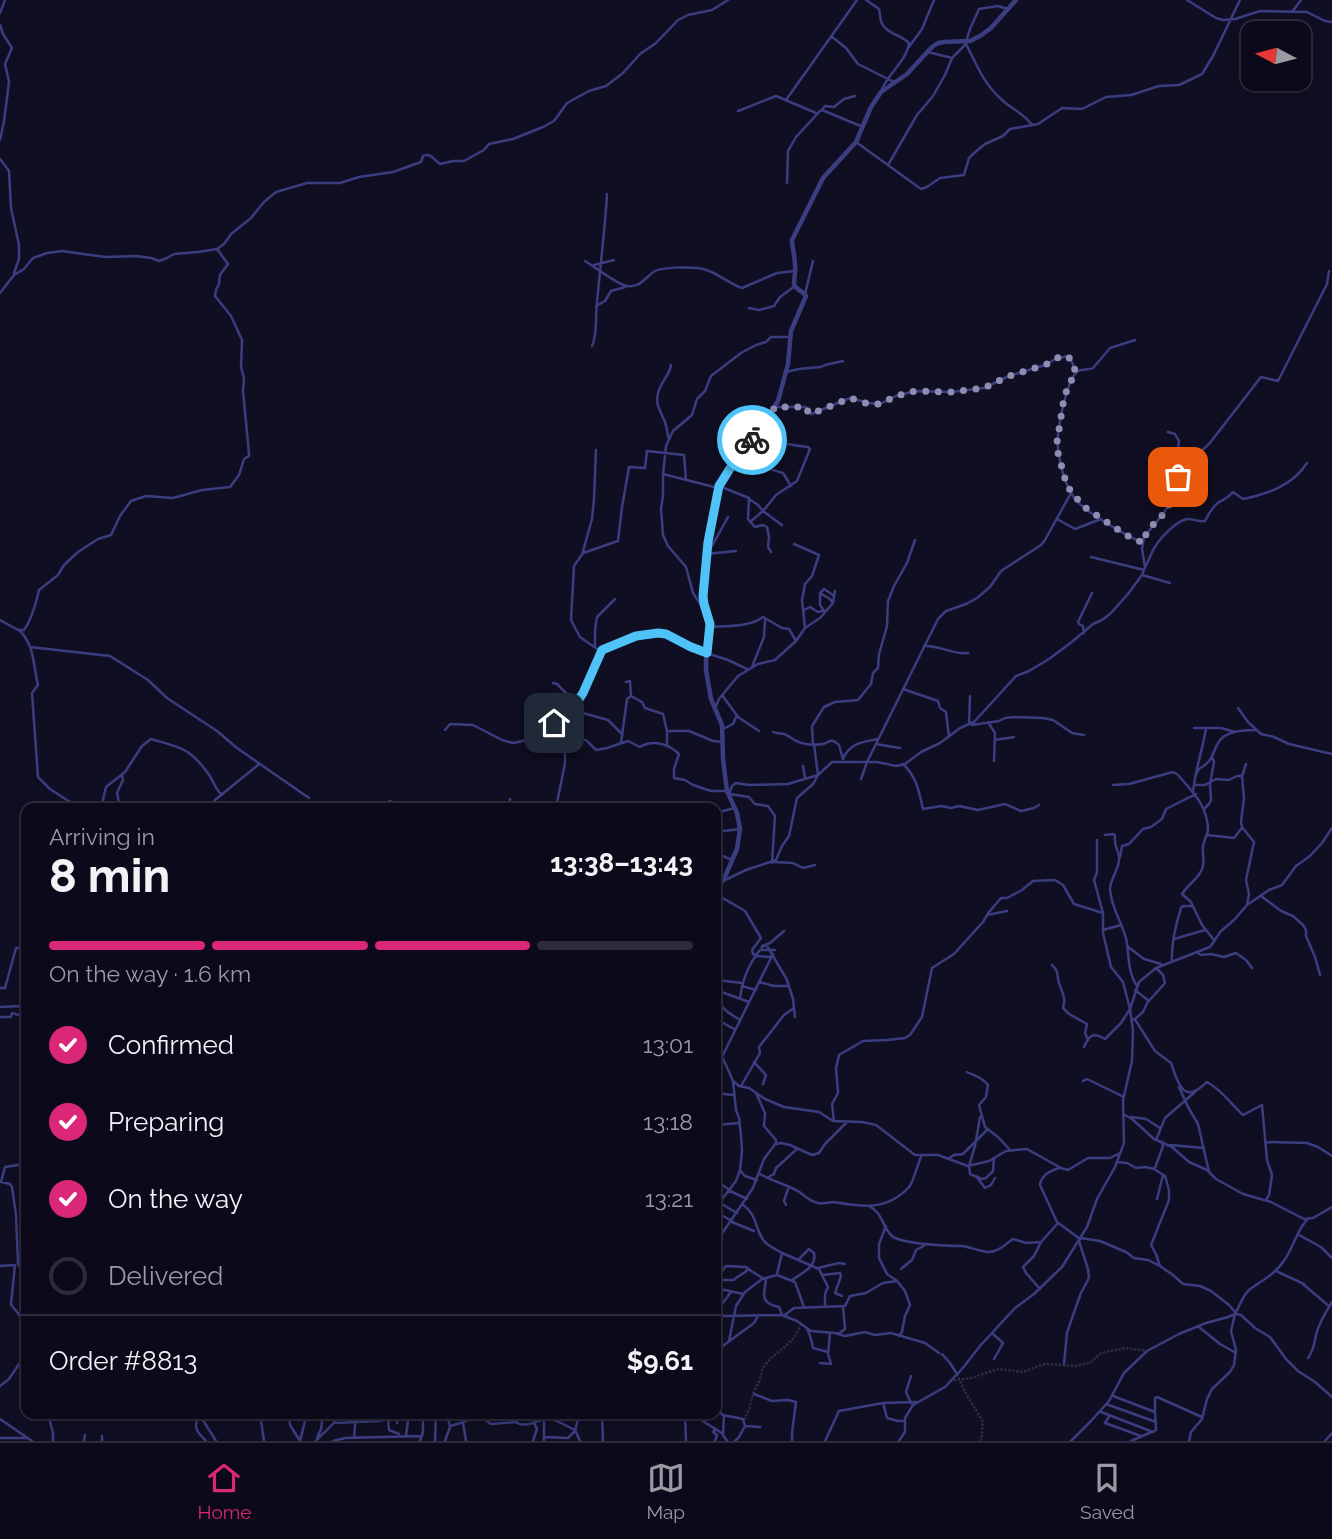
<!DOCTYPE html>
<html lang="en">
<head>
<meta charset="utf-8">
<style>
	body { margin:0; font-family:Raleway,sans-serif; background:#1a1827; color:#f1f3f6; height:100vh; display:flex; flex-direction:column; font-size:26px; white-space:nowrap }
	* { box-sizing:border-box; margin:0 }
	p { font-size:23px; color:#9a9aa2 }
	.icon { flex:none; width:38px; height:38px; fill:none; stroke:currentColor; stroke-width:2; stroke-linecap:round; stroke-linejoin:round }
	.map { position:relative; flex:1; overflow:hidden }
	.side { position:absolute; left:21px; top:803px; width:700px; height:616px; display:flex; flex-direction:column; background:#0c0a1a; border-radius:14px; box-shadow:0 4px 10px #0003,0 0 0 2px #2c2b39 }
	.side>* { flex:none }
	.needle { width:46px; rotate:277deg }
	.fabs { position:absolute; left:1241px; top:21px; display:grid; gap:14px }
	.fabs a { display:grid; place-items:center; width:70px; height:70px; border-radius:14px; background:#0c0a1a; box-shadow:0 4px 10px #0003,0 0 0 2px #2c2b39; font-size:35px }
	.pin { position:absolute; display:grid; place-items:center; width:60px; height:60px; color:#fff; margin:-30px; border-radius:14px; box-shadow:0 4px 10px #0006 }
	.courier { position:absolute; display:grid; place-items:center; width:70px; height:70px; margin:-35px; border:5px solid #4fc3f7; border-radius:50%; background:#fff; color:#222; box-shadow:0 2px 9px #0007 }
	.headline em { font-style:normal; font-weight:700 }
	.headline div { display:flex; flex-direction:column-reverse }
	.headline { display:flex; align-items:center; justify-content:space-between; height:119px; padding:0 28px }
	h1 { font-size:46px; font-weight:700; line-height:52px }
	.bar { display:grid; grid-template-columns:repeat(4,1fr); gap:10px 7px; align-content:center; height:84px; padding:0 28px }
	.bar i { height:9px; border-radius:5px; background:#2c2b39 }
	.bar .active { background:#db2777 }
	.bar p { grid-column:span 4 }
	.line { display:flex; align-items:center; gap:18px; padding:0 28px; border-top:2px solid #2c2b39 }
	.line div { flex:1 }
	ol { padding:0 28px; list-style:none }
	li { display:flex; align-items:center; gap:21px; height:77px }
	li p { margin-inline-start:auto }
	li .icon { padding:7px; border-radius:50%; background:#db2777; color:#fff; stroke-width:4 }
	li:last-child { color:#9a9aa2 }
	li i { width:38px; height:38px; border:4px solid #2c2b39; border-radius:50% }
	.tabs { display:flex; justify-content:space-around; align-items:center; height:98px; border-top:2px solid #2c2b39; background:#0c0a1a; font-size:19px; color:#9a9aa2 }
	.tabs a { display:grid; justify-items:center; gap:4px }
	.tabs .active { color:#db2777 }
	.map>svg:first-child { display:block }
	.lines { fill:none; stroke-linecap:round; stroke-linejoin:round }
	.minor-tunnel { stroke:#2d2b43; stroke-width:2.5; stroke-dasharray:2.5 1.5; stroke-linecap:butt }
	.minor { stroke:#3a3e80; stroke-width:2.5 }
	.tertiary { stroke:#3a3e80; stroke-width:4.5 }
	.done { stroke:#8d8cb1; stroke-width:7; stroke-dasharray:0 12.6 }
	.route { stroke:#4fc3f7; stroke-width:9 }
</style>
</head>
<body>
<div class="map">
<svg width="1332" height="1441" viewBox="0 0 1332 1441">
	<rect width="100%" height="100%" fill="#100e22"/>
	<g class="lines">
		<path class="minor-tunnel" d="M957 1374 965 1392 983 1422 981 1441
			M950 1381 971 1378 998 1369 1023 1372 1045 1364 1076 1366 1091 1362 1101 1353 1126 1348 1147 1351
			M744 1420C750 1410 751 1399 755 1389 757 1385 759 1382 760 1379 762 1373 761 1370 765 1365 777 1350 795 1344 800 1325"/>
		<path class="minor" d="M866 0 879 9C880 13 880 17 881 21 885 34 901 34 909 43 907 60 889 73 882 89
			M1187 0 1216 18 1223 20 1235 19 1260 11 1307 12 1325 21 1332 22
			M1292 12 1301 0
			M0 13 5 0
			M0 25 3 34 12 48 5 64 9 82 4 121 0 140
			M831 36 846 48 858 64 894 82
			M965 42C976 63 983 83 1001 99 1011 109 1024 113 1032 125
			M966 42 970 29 979 9 998 6 1007 9
			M909 47 922 29 934 0
			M928 52 952 58 966 44
			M786 100 857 0
			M822 110 825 106 834 107 844 99 855 96
			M738 111 776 96 816 113
			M856 142 921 189 927 187 940 178 964 175 969 158 973 154 985 144 1003 136 1010 129 1038 124 1062 108 1082 109 1106 97 1131 95 1159 86 1179 85 1202 74 1213 56 1240 0
			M0 159 9 171 11 208 19 245V259L14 273
			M888 165 917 115 933 96 945 75 952 58
			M787 183 788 151 796 137 820 111 822 110 863 127
			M585 261C595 267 618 285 627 286 641 288 645 277 655 271 663 267 688 267 698 268 715 270 727 283 742 288L777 273 795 271
			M594 265 614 260
			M0 293 14 275 24 269 33 258 47 253 62 251 105 257 136 256 151 258 159 261 167 258 174 254 198 252 217 249 224 244 231 234 251 218 264 202 276 192 307 183H340L359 177 393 172 421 162 423 156C431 152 434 160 440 164L453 161H464L484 150 489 144 513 139 543 127 554 121 567 103 589 91 606 86 623 73 640 54 656 43 678 20 688 15 712 10 728 0
			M805 294 813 261
			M596 306 605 301 611 291 625 287
			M749 308 759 310 774 306 780 297 795 286
			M1135 340 1110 348 1093 368C1089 370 1082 369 1078 371 1066 379 1056 435 1058 448 1060 465 1065 485 1075 499 1087 513 1125 535 1143 543
			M592 346C598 333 595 317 597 303 600 267 605 231 607 194
			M786 372 799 369 821 367 825 365 843 361
			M775 407H806L808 412 811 414 850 398 869 403 880 404 896 396 915 391 952 392 984 388 1009 376 1045 365 1057 358 1064 357 1068 356 1072 362 1076 373
			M1168 432 1175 434 1179 441 1177 456 1176 479
			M669 439C667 433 667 427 665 422 660 410 654 403 659 390 662 381 670 374 671 365
			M743 452 757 465 783 473 791 486
			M663 474 718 488
			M686 480 684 455 647 451 645 468 629 467 622 507 618 541 583 553 574 566 571 620 580 637 600 651 637 636 664 634 694 649 728 660 747 669
			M719 486 749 498 748 519 755 527 763 525 767 527 769 537 768 547 771 552
			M749 499 758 505 763 511 782 525
			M1057 519 1075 529 1101 519
			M750 522 763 511 776 495 797 481 810 449 808 447C790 445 773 441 754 437
			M794 544 819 555 812 576 805 584 802 600 805 628
			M707 548 712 546 728 517
			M706 554 736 551
			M582 555 592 519 594 499 596 450
			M1091 557 1144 570
			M1145 567C1149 560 1151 553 1155 547 1160 538 1178 519 1188 519 1194 519 1199 522 1205 521 1208 515 1213 506 1219 502 1226 498 1227 499 1233 492L1243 499C1268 494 1293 485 1307 463
			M1142 575 1170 583
			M820 593 830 599 833 603
			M703 608 693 593 686 567 668 546 663 535 661 509 663 495V474L666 446 673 431 692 415 697 399 705 391 711 376 741 353 756 345 766 342 771 337H790
			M804 610 810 607 818 612 822 611
			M825 612 820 605V593L824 589 833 595
			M0 620 18 630H24C32 619 36 603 39 590L58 575 64 565 78 552 98 539 111 535 120 516 131 501 146 496 173 498 202 490 230 487 239 475 244 459 249 456V454L243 391 244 378 241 367 242 340 231 316 215 296 216 290 219 284 220 275 228 264 217 249
			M710 627C725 626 751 627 763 617L782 628 789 629 796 641
			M20 631C35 646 33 666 38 685L32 693 38 777 50 789 73 804 76 808
			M1084 633 1083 626 1079 624 1078 622 1092 593
			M924 646C940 645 952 655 968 653
			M30 647 110 656 148 680 167 698 217 731 237 748 309 798
			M595 647V630L597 617 615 599
			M752 667 764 637 765 620
			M553 683 557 684 566 693 567 716
			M903 689 938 701 940 708 946 712 949 737
			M722 695 738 717 759 731
			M631 696 642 702 645 708 663 714 667 731V745
			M574 708 583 713 608 720 622 734
			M715 708 719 699 738 676 758 664 775 660 796 641 805 628 820 618 833 603 835 591
			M1238 708 1248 722 1261 734 1274 737 1289 744 1332 754
			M988 722 995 733 994 761
			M969 724 970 696
			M972 725 999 721 1005 718 1014 717 1043 718 1053 720 1072 733 1084 735
			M1194 728H1221L1235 732
			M723 729 733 724 737 715
			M445 730 450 724 473 725 502 740 513 743 523 741 536 736 540 729 544 725 563 722 569 725 579 737 587 741 596 750 607 748 628 741 640 747C653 739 669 744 679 754L674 769V778L685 780 693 785 711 791H727
			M667 731H689L713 741 723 742
			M773 732C777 734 781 733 784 734 792 737 795 743 806 744 810 745 819 745 823 744 832 741 830 738 839 745L843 759
			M995 740 1014 737
			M621 743 627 699 631 696 630 681 626 682
			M813 744 812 726 824 707 835 702 858 700 871 684 873 673 878 668 879 654 887 626 888 601 894 586 907 563 915 540
			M814 744 818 775
			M876 744 900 748
			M843 759C850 743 862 742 878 739
			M903 764C917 777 919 792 923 809L941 806 951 808 959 806 978 810 1005 804 1021 811 1034 808 1039 805
			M1246 764 1242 776 1244 798 1241 822 1242 827 1254 842 1246 880 1249 894 1247 905
			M803 766 805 778
			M1196 774 1199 769C1217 759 1212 747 1222 738 1230 731 1244 730 1255 730
			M861 779 867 762 938 619 946 611 966 604 977 598 990 587 1001 571 1041 545 1045 540 1071 493
			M1113 785 1129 784 1173 772 1177 774C1192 791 1208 806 1208 830 1207 836 1204 840 1203 846 1202 855 1206 865 1200 873 1195 881 1187 886 1182 894L1191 902 1202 925 1214 940
			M1196 785H1205L1216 779 1229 780 1237 776H1242
			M1193 792C1195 770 1203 749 1206 728
			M729 794 732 786 736 783 749 785 788 784 818 775 832 762H877L896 766 905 764 921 752 940 743 960 728 974 722 1016 676 1029 671 1049 659 1073 641 1093 624 1102 620 1110 614 1128 594 1142 575 1145 567 1142 549 1144 537 1163 514 1170 503 1175 481 1189 469 1198 454 1209 444 1261 377 1278 381 1327 284 1329 271
			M730 794 749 797 755 804 768 806 775 816 772 863
			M389 801 412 808
			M101 808 106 787 125 772 142 746 151 739C178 747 189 747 207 772 213 779 214 788 222 795
			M120 808 117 793 123 780 122 775
			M208 808 215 800 258 765
			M509 808 510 799
			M556 808 565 763V754L561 737 570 713 583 693 601 651
			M1204 809 1209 804 1211 800 1210 784 1214 762 1212 757
			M716 813 734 808
			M716 832 740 829
			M1105 835 1114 834 1115 836C1114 848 1118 848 1119 857 1121 866 1110 879 1110 889 1111 909 1124 925 1127 943 1129 957 1128 973 1137 986
			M1207 835 1234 838 1241 829
			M716 853 732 860
			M1120 857 1122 846 1129 844 1143 829 1151 827 1162 819 1166 809 1196 794
			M774 862 793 863 803 868 815 865
			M723 881 746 870 776 860 782 846 789 836 797 798 813 784 817 777
			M716 894 745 911 761 938 752 950 753 954 756 955
			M1261 896 1281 911 1293 916 1303 925 1306 930V936L1315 957 1320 975
			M987 915 1007 911
			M1103 930 1121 925
			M1174 939 1205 930
			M766 944 787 980 793 999 795 1017
			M1127 946 1144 959 1161 964
			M762 950V946L770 943 784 931
			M1196 952 1201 955 1211 954 1224 957 1236 953 1246 960 1252 968
			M755 956 771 957
			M1172 961C1171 944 1176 924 1181 908L1183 906H1192
			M1052 965C1060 972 1056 977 1060 986 1063 994 1066 999 1063 1008L1069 1014 1087 1024 1085 1033 1088 1040
			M716 980 742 983
			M759 982 774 986H789
			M742 986 756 990
			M0 988H5L16 948H21L26 930
			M716 990 749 1002
			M1135 990 1149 1001
			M716 992C721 1009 725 1011 740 1020
			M740 999C742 980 748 965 760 950H775
			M0 1007 20 1006 21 1015
			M0 1017H11L12 1013 26 1017
			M1131 1018 1136 1021 1155 1051 1171 1063 1176 1077
			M716 1019 734 1029
			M1135 1019 1143 1012 1147 1003 1165 983 1163 975 1156 968
			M716 1024 721 1054 733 1081 736 1110 739 1118 741 1136 742 1151 740 1170 736 1181 716 1207
			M1084 1047C1089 1035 1093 1032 1105 1039L1121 1023 1130 1009 1123 982 1111 967 1103 933V913L1094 880 1097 872V840
			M754 1062 766 1075 763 1084
			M716 1069 773 954
			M967 1072C975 1076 982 1077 988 1085L986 1097 979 1105 985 1127 998 1137 1010 1150
			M1176 1077C1178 1081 1179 1085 1182 1088 1190 1098 1200 1088 1207 1082 1222 1090 1231 1104 1243 1115L1262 1105 1267 1160 1272 1175 1269 1195 1266 1200
			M1083 1081 1087 1079 1124 1097
			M741 1086 760 1053 759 1047 784 1015 794 1008
			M1179 1087 1188 1107 1198 1124 1209 1172
			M716 1093 733 1095
			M756 1093 765 1099 784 1107 819 1112 833 1121 862 1122 876 1125 915 1155H938L968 1166 989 1161 1006 1151 1027 1149 1061 1168 1068 1170 1088 1158H1110L1120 1153
			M1125 1115 1132 1119 1154 1139 1172 1147 1189 1162 1207 1170 1216 1179 1243 1194 1271 1202 1304 1219 1313 1218 1332 1207
			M980 1117 975 1146 969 1166 970 1174 982 1179 986 1178 993 1171 994 1158
			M1131 1117 1146 1119 1160 1128
			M834 1121 832 1104 838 1093 836 1068 839 1055 863 1041 887 1040 905 1038 910 1035 922 1017 932 968 954 954 983 922 989 912 1001 898H1007L1022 890 1033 881 1055 880 1063 885 1074 904 1103 913
			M716 1125 739 1123
			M1156 1140 1165 1118 1195 1092
			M1266 1142 1307 1143 1318 1147 1332 1156
			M776 1144 781 1143 790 1145 812 1155 819 1153 825 1144 847 1122
			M26 1145 22 1163 18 1165 5 1167 1 1182 10 1184 12 1187 16 1215 18 1264 19 1266 26 1267
			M1170 1145 1204 1148
			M949 1158 954 1155 963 1154 987 1130
			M1118 1162 1127 1163 1136 1168 1146 1167 1154 1169 1165 1176 1169 1190V1200L1151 1245 1156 1254 1160 1266
			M1059 1168C1050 1171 1041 1175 1040 1185L1057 1222 1080 1239
			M1155 1168 1163 1146 1162 1142
			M740 1170 745 1176 757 1180
			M760 1174C771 1180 783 1184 794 1189 803 1193 808 1201 818 1203 824 1204 828 1202 834 1202 862 1207 887 1211 909 1187 913 1183 918 1163 921 1157
			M976 1176 985 1188 991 1185 995 1178
			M767 1178 774 1174 776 1168 797 1149
			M716 1180 728 1189
			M728 1190 747 1199
			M1157 1199 1163 1175
			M720 1203 737 1213
			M743 1205C759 1215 754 1233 767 1244 772 1248 778 1250 782 1253L777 1274
			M786 1205 784 1201 788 1189
			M869 1206C883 1213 882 1227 892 1236 900 1244 949 1246 962 1246 971 1247 980 1252 989 1252 999 1252 1005 1244 1013 1239L1026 1243 1041 1242
			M716 1212 732 1221
			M732 1222 754 1231
			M886 1226 879 1244V1258L887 1274 897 1281 905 1291 910 1305 905 1316 902 1332 899 1336
			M1299 1235 1321 1247 1332 1258
			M1081 1238 1100 1241 1126 1252 1134 1258 1148 1260 1160 1266 1173 1275 1183 1284 1200 1286 1211 1291 1229 1305 1236 1313
			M716 1250 721 1235 753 1188 764 1159 776 1143V1140L764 1126 765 1113 756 1093 749 1088 739 1086 733 1081
			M782 1253 819 1269 828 1287 825 1294V1306
			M15 1265 11 1304C14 1310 19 1312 21 1319 26 1333 22 1348 26 1361
			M0 1266 14 1265
			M716 1268 717 1270 722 1271 726 1266 746 1267 749 1269
			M818 1268 839 1263 845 1264
			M901 1269 912 1260 916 1250 927 1244
			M1276 1271 1304 1284
			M822 1275 840 1273 841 1276 835 1293 842 1296
			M716 1280H734C738 1275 744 1275 748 1269L764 1279
			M766 1280C763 1297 761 1303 779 1307L782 1315
			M792 1280C802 1273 817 1267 814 1253L809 1249 799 1259
			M1304 1285 1329 1306
			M716 1288 743 1294
			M1040 1289 1026 1273 1023 1267 1034 1256 1041 1242 1058 1223
			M716 1312 731 1292
			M716 1314 725 1316 782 1315 797 1321 811 1331 835 1333 845 1336 865 1332 875 1335 891 1333 925 1343 939 1353
			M1236 1314 1241 1315 1255 1328 1270 1337 1286 1359 1298 1371 1315 1382 1332 1397
			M785 1315 794 1308 845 1306 850 1296 866 1293 883 1283 897 1281
			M22 1320 26 1315
			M1199 1327 1220 1344 1236 1353
			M807 1328 811 1339 813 1348 828 1352
			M992 1333 1003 1343 994 1359
			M838 1334 845 1329 843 1306
			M729 1341 736 1306 745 1292 762 1279 777 1275 795 1282 804 1307
			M716 1351 754 1323 758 1316
			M942 1354 950 1363 957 1374
			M1308 1358C1317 1346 1313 1337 1320 1324 1323 1316 1328 1309 1332 1302
			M820 1363 831 1364 828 1354 830 1333
			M1064 1364 1067 1333 1071 1321 1081 1293 1089 1278 1088 1269 1079 1241
			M911 1376 906 1392 911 1403
			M0 1386 9 1379 21 1361 26 1359
			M754 1394 772 1401 788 1400 796 1402 792 1433V1441
			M717 1396 718 1410
			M1113 1396 1155 1412 1156 1430 1131 1441
			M883 1403 887 1418 898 1421H905
			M1106 1404 1156 1422
			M716 1409 724 1416 723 1435 727 1441
			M1101 1412 1153 1432
			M1155 1412V1398L1157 1397 1202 1417
			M48 1414 53 1433V1441
			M199 1414 216 1441
			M260 1414 264 1441
			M271 1414 289 1415
			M289 1414 290 1425 300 1441
			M376 1414V1421
			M515 1414 517 1423C525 1427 536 1422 544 1419
			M602 1414 603 1441
			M685 1414 686 1441
			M695 1414C700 1421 715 1428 723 1434
			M200 1415C192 1427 197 1432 206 1441
			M723 1415 743 1419 745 1426
			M1110 1415 1105 1423 1141 1436
			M289 1417 309 1414
			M544 1417 557 1421 575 1430 580 1441
			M0 1419 32 1441
			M388 1419 389 1430 399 1434
			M336 1423 379 1421 398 1417
			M397 1423 398 1414
			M463 1423 466 1441
			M450 1426 464 1422 478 1414 491 1424 517 1422
			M406 1435 409 1414
			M102 1436V1441
			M544 1437 568 1438 575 1431 579 1414
			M0 1438H28
			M317 1438 321 1429 323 1414
			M354 1438 356 1414
			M84 1441 85 1435
			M300 1441 305 1421 304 1415
			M316 1441C324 1431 335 1425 340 1414
			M333 1441 345 1438 422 1436
			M420 1441 423 1432V1414
			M435 1441 436 1414
			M445 1441 450 1427 447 1414
			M533 1441 537 1429 534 1423
			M544 1441V1414
			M715 1441 717 1435 713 1432 715 1430
			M735 1441 739 1437 745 1426 760 1427
			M825 1441 839 1411 883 1403 916 1402
			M899 1441 905 1432V1418L913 1405 945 1387 962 1369 980 1346 1015 1308 1034 1294 1062 1267 1087 1227 1097 1199 1115 1167 1124 1143 1123 1100 1132 1061 1133 1031 1130 1009 1139 982 1156 968 1210 947 1221 931 1234 920 1247 905 1269 890 1282 885 1296 866 1310 856 1322 843 1332 828
			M1071 1441 1091 1421 1109 1401 1124 1373 1147 1351 1179 1334 1206 1323 1228 1317 1235 1314C1240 1305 1242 1297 1249 1290 1261 1281 1274 1275 1283 1262 1293 1250 1297 1228 1308 1219
			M1189 1441 1191 1432 1202 1419 1207 1399 1212 1389 1230 1372 1234 1365 1236 1350 1231 1331 1235 1314
			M1325 1441 1332 1433"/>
		<path class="tertiary" d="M716 891 724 879 737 849 740 829 737 813 727 791 723 759 722 725 711 699 706 670V660L710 624 705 607 703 595 708 542 719 485 736 459 755 436 778 401 788 364 791 331 806 296C803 290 796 291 794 284 794 277 796 272 795 265 795 256 792 248 792 240L823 178 856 142 871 107 881 92 907 74 932 47 938 43 944 42 970 41 980 36 991 28 1016 0"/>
	</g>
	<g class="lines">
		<path class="done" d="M752 440 775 407H806L808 412 811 414 850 398 869 404H880L896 396 915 391 952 392 984 388 1009 376 1045 365 1057 358 1068 356 1072 362 1076 373 1069 384 1064 398 1057 442 1058 453 1067 486 1083 506 1126 535 1143 543C1146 526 1163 519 1169 505 1174 495 1172 485 1178 477"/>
		<path class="route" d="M554 723 561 722 566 724 570 713 583 693 602 650 636 636 658 633 666 634 691 647 707 653 710 624 704 604 703 596 708 542 719 486 736 459 752 440"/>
	</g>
</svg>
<div class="fabs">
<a><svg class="needle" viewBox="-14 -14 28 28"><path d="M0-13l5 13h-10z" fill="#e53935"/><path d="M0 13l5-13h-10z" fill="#9a9aa2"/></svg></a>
</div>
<div class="pin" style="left:1178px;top:477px;background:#ea580c"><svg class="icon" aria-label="bag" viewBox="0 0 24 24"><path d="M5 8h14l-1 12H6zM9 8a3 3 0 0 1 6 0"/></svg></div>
<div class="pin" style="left:554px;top:723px;background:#1f2937"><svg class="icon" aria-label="home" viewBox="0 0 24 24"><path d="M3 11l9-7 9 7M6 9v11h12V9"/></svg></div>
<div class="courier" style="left:752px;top:440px"><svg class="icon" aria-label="bike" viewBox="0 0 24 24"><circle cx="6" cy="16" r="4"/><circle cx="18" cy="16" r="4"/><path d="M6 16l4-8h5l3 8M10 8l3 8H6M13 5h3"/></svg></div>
<section class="side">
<div class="headline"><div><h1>8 min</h1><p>Arriving in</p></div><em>13:38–13:43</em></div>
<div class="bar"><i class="active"></i><i class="active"></i><i class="active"></i><i></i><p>On the way · 1.6 km</p></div>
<ol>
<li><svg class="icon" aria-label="check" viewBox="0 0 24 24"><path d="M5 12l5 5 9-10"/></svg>Confirmed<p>13:01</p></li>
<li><svg class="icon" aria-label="check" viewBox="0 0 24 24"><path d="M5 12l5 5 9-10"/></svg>Preparing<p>13:18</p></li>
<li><svg class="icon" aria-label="check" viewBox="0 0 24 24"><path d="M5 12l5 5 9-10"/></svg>On the way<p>13:21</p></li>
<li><i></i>Delivered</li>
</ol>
<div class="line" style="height:91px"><div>Order #8813</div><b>$9.61</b></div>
</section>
</div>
<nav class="tabs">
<a class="active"><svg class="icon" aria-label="home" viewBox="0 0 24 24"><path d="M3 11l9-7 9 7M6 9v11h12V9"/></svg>Home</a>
<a><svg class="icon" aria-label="map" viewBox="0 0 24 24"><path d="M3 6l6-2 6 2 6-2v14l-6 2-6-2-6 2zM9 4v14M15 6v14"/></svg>Map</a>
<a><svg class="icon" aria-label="saved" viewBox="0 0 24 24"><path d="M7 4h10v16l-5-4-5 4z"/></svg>Saved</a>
</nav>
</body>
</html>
